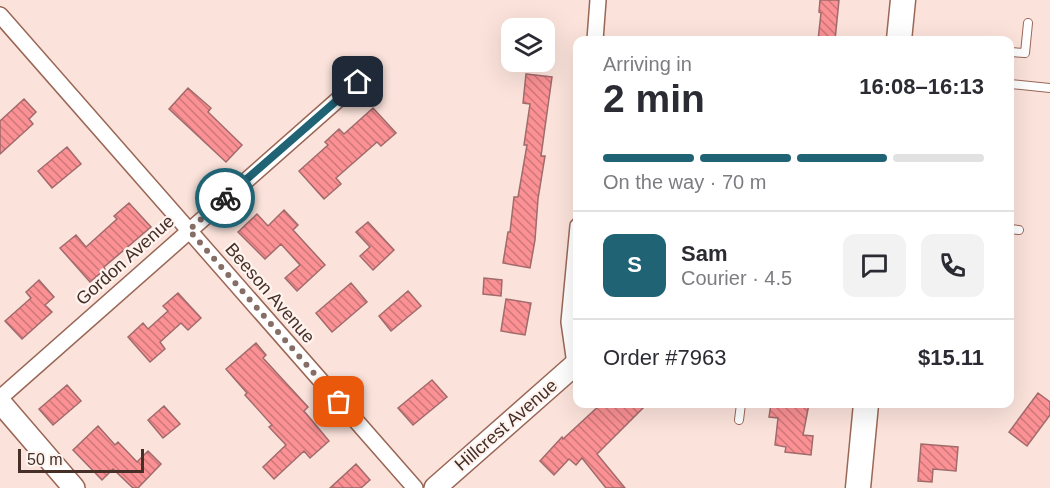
<!DOCTYPE html>
<html lang="en">
<head>
<meta charset="utf-8">
<style>
	body { margin:0; font-family:Helvetica,sans-serif; background:#f2f2f3; color:#2b2b33; height:100vh; display:flex; flex-direction:column; font-size:22px; white-space:nowrap }
	* { box-sizing:border-box; margin:0 }
	p { font-size:20px; color:#7c7c81 }
	.icon { flex:none; width:33px; height:33px; fill:none; stroke:currentColor; stroke-width:2; stroke-linecap:round; stroke-linejoin:round }
	.map { position:relative; flex:1; overflow:hidden }
	.drawer { position:absolute; left:573px; top:36px; width:441px; height:372px; display:flex; flex-direction:column; background:#fff; border-radius:12px; box-shadow:0 6px 24px #0002 }
	.drawer>* { flex:none }
	.tools { position:absolute; left:501px; top:18px; display:grid; gap:12px }
	.tools a { display:grid; place-items:center; width:54px; height:54px; border-radius:12px; background:#fff; box-shadow:0 6px 24px #0002; font-size:30px }
	.scale { position:absolute; left:18px; bottom:15px; width:126px; box-sizing:border-box; padding-left:6px; border:3px solid #452f27; border-top:0; font-size:16px; line-height:21px; white-space:nowrap; color:#452f27; -webkit-text-stroke:4px #fff3ef; paint-order:stroke }
	.pin { position:absolute; display:grid; place-items:center; width:51px; height:51px; color:#fff; margin:-26px; border-radius:12px; box-shadow:0 3px 9px #0006 }
	.courier { position:absolute; display:grid; place-items:center; width:60px; height:60px; margin:-30px; border:4px solid #1f6375; border-radius:50%; background:#fff; color:#222; box-shadow:0 2px 8px #0007 }
	.summary em { font-style:normal; font-weight:800 }
	.summary div { display:flex; flex-direction:column-reverse }
	.summary { display:flex; align-items:center; justify-content:space-between; height:102px; padding:0 30px }
	h1 { font-size:39px; font-weight:800; line-height:45px }
	.bar { display:grid; grid-template-columns:repeat(4,1fr); gap:9px 6px; align-content:center; height:72px; padding:0 30px }
	.bar i { height:8px; border-radius:4px; background:#e1e1e2 }
	.bar .selected { background:#1f6375 }
	.bar p { grid-column:span 4 }
	.line { display:flex; align-items:center; gap:15px; padding:0 30px; border-top:2px solid #e1e1e2 }
	.line div { flex:1 }
	.round { display:grid; place-items:center; flex:none; width:63px; height:63px; border-radius:12px; background:#f2f2f3 }
	.map>svg:first-child { display:block }
	.building { fill:url(#building-back-hatch); stroke:#a16a6b; stroke-width:1.5 }
	.lines { fill:none; stroke-linecap:round; stroke-linejoin:round }
	.lane-casing { stroke:#996756; stroke-width:10 }
	.street-casing { stroke:#996756; stroke-width:18 }
	.secondary-casing { stroke:#996756; stroke-width:24 }
	.primary-casing { stroke:#996756; stroke-width:27 }
	.lane { stroke:#fff; stroke-width:8 }
	.street { stroke:#fff; stroke-width:15 }
	.secondary { stroke:#fff; stroke-width:21 }
	.primary { stroke:#fff; stroke-width:24 }
	.done { stroke:#856e66; stroke-width:6; stroke-dasharray:0 10.8 }
	.route { stroke:#1f6375; stroke-width:8 }
	.labels { text-anchor:middle; stroke-width:4.5; stroke-linejoin:round; paint-order:stroke }
	.street-label { font-size:18px; fill:#452f27; stroke:#fff3ef }
</style>
</head>
<body>
<div class="map">
<svg width="1050" height="488" viewBox="0 0 1050 488">
	<defs>
		<pattern id="building-back-hatch" width="6" height="6" patternUnits="userSpaceOnUse" patternTransform="scale(1.5)"><rect width="6" height="6" fill="#fb9194"/><path d="M-1 5l2 2M0 0l6 6M5-1l2 2" fill="none" stroke="#cd7779"/></pattern>
	</defs>
	<rect width="100%" height="100%" fill="#fbe3db"/>
	<path class="building" d="M820 0H839L835 40H818L821 13 819 12Z
		M526 74 552 77 541 156H545L538 199 535 240 530 268 503 263 508 232H510L514 197H518L527 145H524L530 104 523 103Z
		M188 88 211 108 208 112 242 145 226 162 169 109Z
		M24 99 36 112 29 119 33 124 0 154V121Z
		M373 108 396 133 381 146 377 142 336 178 341 184 324 199 299 171 328 145 325 142 339 129 344 134Z
		M67 147 81 164 52 188 38 171Z
		M129 203 151 227 104 267 105 269 90 282 60 248 76 235 86 247 117 219 114 216Z
		M284 210 298 225 293 230 325 265 297 291 285 278 300 265 281 244 265 259 238 232 257 214 268 226Z
		M368 222 394 250 373 270 360 256 370 247 356 232Z
		M484 278 502 280 501 296 483 294Z
		M39 280 54 297 45 305 52 312 22 339 5 321 31 298 26 292Z
		M351 283 367 302 332 332 316 313Z
		M408 291 421 306 391 331 379 316Z
		M178 293 201 318 188 330 181 323 160 342 165 349 150 362 128 337 143 323 148 329 168 311 163 306Z
		M506 299 531 303 525 335 501 331Z
		M256 343 266 355 263 358 308 407 304 411 329 441 310 458 304 451 274 479 263 467 286 445 269 427 272 425 245 395 247 393 226 369Z
		M432 380 447 397 413 425 398 408Z
		M67 385 81 401 53 425 39 409Z
		M1038 393 1050 402V415L1027 446 1009 432Z
		M601 404H647L597 454 625 488H606L582 458 576 465 569 459 554 475 540 461 562 437 563 439Z
		M771 404H809L803 435 813 436 811 455 785 452 786 447 775 445 778 418 769 417Z
		M164 406 180 424 163 438 148 420Z
		M98 426 115 445 118 442 137 462 148 451 161 464 138 488H133L113 469 102 480 73 450Z
		M921 444 958 447 956 471 933 469 932 482 918 481Z
		M356 464 370 480 361 488H330Z"/>
	<g class="lines">
		<defs>
			<path id="lane" d="M1010 52 1025 53 1028 23
				M1010 84 1050 88
				M1010 229 1019 230
				M739 420 741 404"/>
			<path id="street" d="M0 15 415 488
				M595 40 598 0
				M575 364 569 322 578 226
				M0 398 358 82"/>
			<path id="secondary" d="M0 402 74 488
				M435 488 578 362"/>
			<path id="primary" d="M899 40 903 0
				M858 488 866 404"/>
		</defs>
		<use href="#lane" class="lane-casing"/>
		<use href="#street" class="street-casing"/>
		<use href="#secondary" class="secondary-casing"/>
		<use href="#primary" class="primary-casing"/>
		<use href="#lane" class="lane"/>
		<use href="#street" class="street"/>
		<use href="#secondary" class="secondary"/>
		<use href="#primary" class="primary"/>
	</g>
	<g class="lines">
		<path class="done" d="M225 198 189 230 339 402"/>
		<path class="route" d="M225 198 358 82"/>
	</g>
	<g class="labels">
		<g class="street-label">
			<text transform="translate(125 260) rotate(-42)" y="6">Gordon Avenue</text>
			<text transform="translate(270 293) rotate(49)" y="6">Beeson Avenue</text>
			<text transform="translate(506 425) rotate(-41)" y="6">Hillcrest Avenue</text>
		</g>
	</g>
</svg>
<div class="tools">
<a><svg class="icon" aria-label="layers" viewBox="0 0 24 24"><path d="M12 4l9 5-9 5-9-5zM3 14l9 5 9-5"/></svg></a>
</div>
<div class="scale">50 m</div>
<div class="pin" style="left:339px;top:402px;background:#ea580c"><svg class="icon" aria-label="bag" viewBox="0 0 24 24"><path d="M5 8h14l-1 12H6zM9 8a3 3 0 0 1 6 0"/></svg></div>
<div class="pin" style="left:358px;top:82px;background:#1f2937"><svg class="icon" aria-label="home" viewBox="0 0 24 24"><path d="M3 11l9-7 9 7M6 9v11h12V9"/></svg></div>
<div class="courier" style="left:225px;top:198px"><svg class="icon" aria-label="bike" viewBox="0 0 24 24"><circle cx="6" cy="16" r="4"/><circle cx="18" cy="16" r="4"/><path d="M6 16l4-8h5l3 8M10 8l3 8H6M13 5h3"/></svg></div>
<section class="drawer">
<div class="summary"><div><h1>2 min</h1><p>Arriving in</p></div><em>16:08–16:13</em></div>
<div class="bar"><i class="selected"></i><i class="selected"></i><i class="selected"></i><i></i><p>On the way · 70 m</p></div>
<div class="line" style="height:108px"><b class="round" style="background:#1f6375;color:#fff">S</b><div><b>Sam</b><p>Courier · 4.5</p></div><a class="round"><svg class="icon" aria-label="chat" viewBox="0 0 24 24"><path d="M4 5h16v11H9l-5 4z"/></svg></a><a class="round"><svg class="icon" aria-label="phone" viewBox="0 0 24 24"><path d="M5 4h4l2 5-3 2q2 4 5 5l2-3 5 2v4C11 20 4 13 5 4z"/></svg></a></div>
<div class="line" style="height:78px"><div>Order #7963</div><b>$15.11</b></div>
</section>
</div>
</body>
</html>
